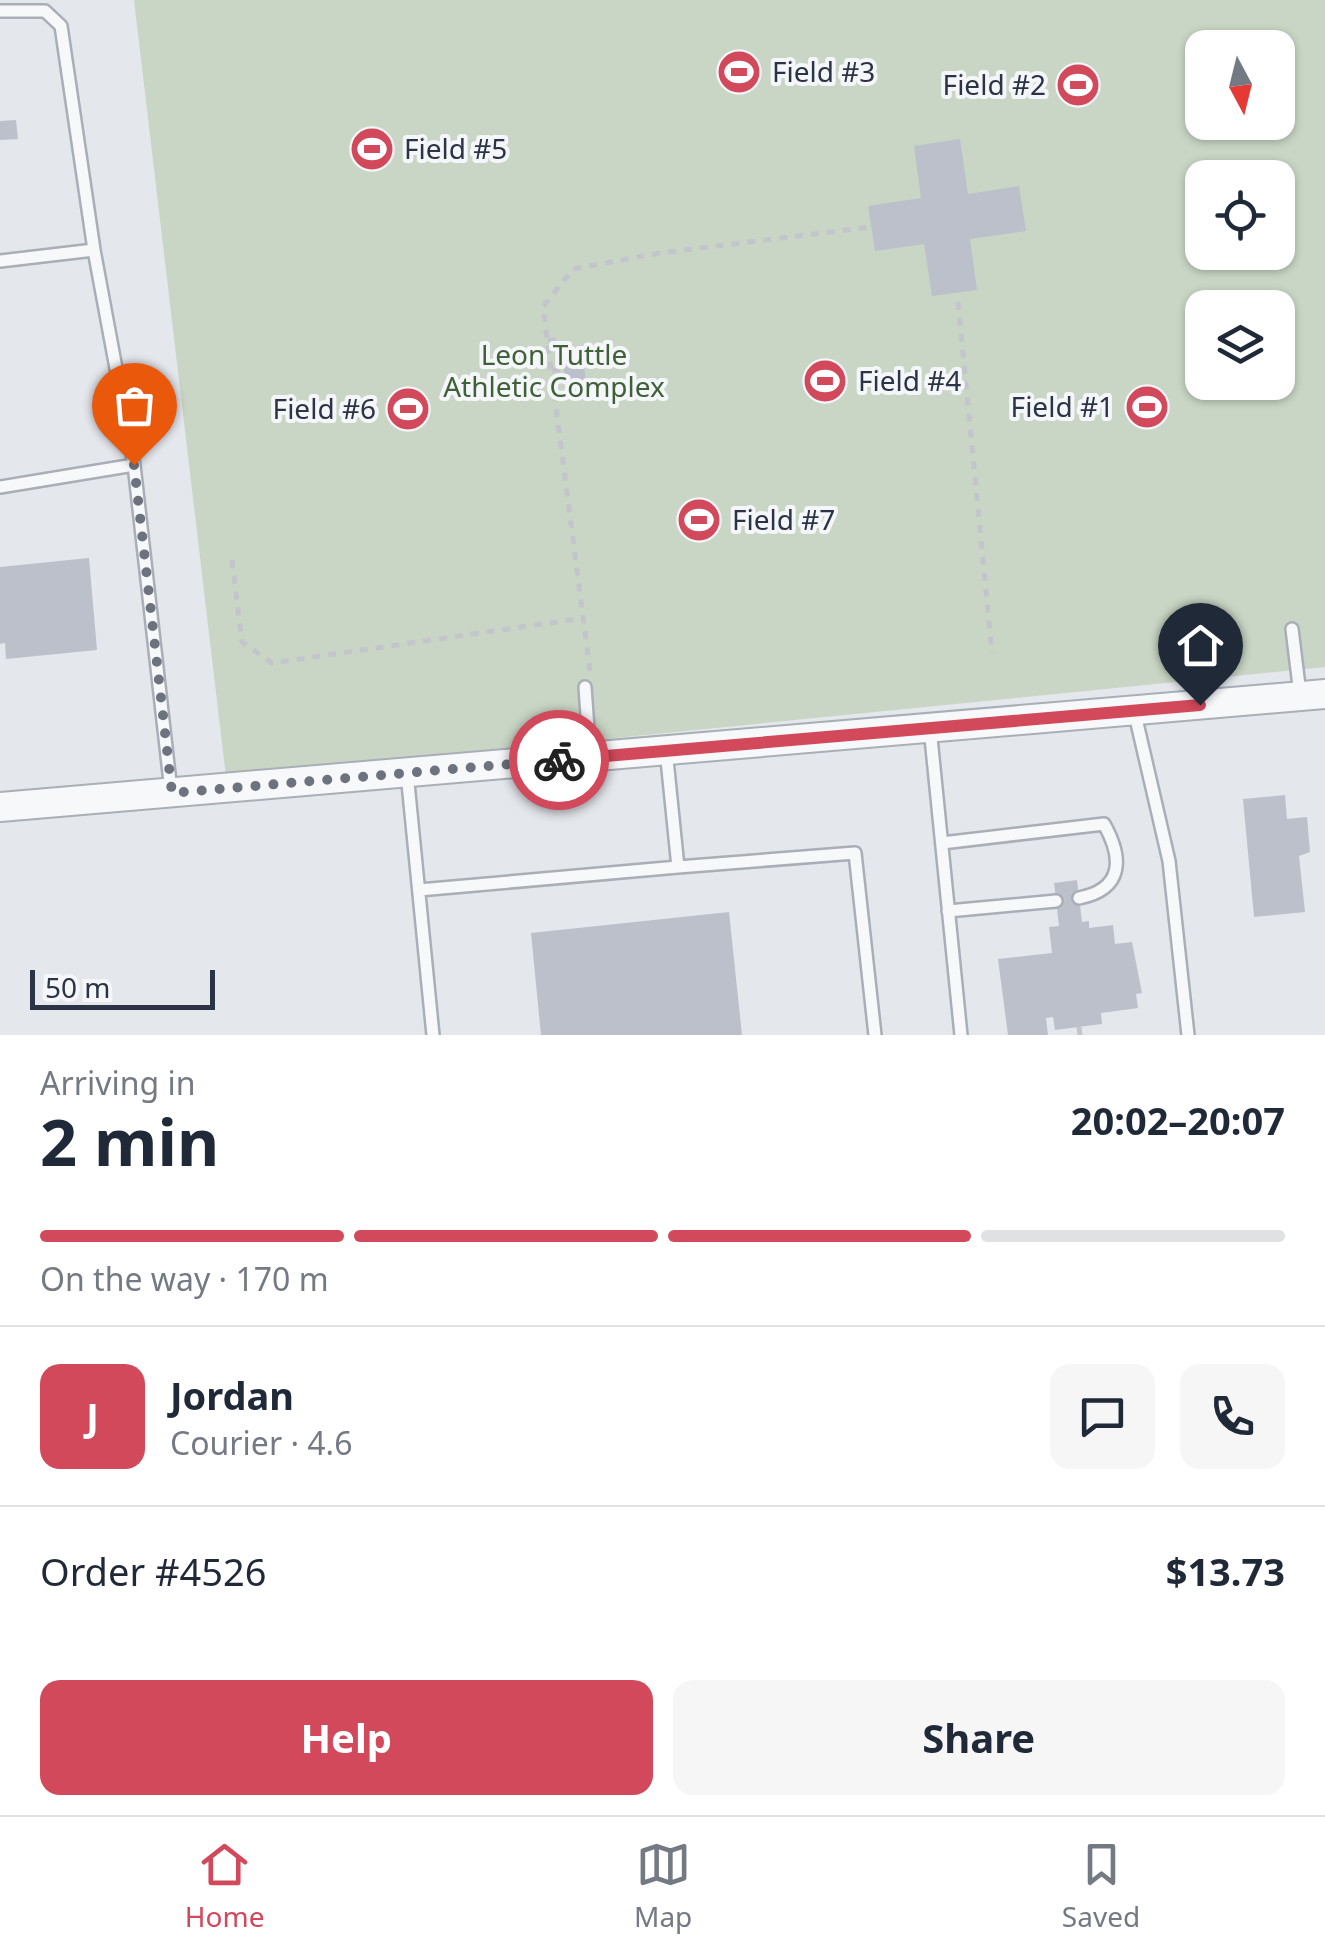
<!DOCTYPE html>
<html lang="en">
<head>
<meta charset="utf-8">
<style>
	body { margin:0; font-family:"Noto Sans",sans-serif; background:#f6f6f7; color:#1f2937; height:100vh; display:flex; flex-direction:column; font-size:38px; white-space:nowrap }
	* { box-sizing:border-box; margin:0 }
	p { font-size:32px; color:#747a83 }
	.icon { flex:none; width:55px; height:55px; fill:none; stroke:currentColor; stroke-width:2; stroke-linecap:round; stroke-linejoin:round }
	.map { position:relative; height:1035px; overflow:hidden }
	.details { display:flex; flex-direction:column; background:#fff; flex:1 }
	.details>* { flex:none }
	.needle { width:65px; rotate:173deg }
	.tools { position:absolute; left:1185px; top:30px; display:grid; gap:20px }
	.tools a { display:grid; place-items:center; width:110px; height:110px; border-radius:20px; background:#fff; box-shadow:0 2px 8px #0004; font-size:50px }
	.scale { position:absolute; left:30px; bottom:25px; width:185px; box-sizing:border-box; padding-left:10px; border:5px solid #2b3445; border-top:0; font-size:28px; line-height:35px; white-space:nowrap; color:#2b3445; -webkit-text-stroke:8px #f4f6f9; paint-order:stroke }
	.pin { position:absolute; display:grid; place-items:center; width:85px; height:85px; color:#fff; margin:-102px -42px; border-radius:50% 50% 50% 0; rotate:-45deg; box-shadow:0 0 10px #0007 }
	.pin .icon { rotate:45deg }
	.courier { position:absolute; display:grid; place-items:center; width:100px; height:100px; margin:-50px; border:8px solid #d1495b; border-radius:50%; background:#fff; color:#222; box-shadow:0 2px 12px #0007 }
	.summary em { font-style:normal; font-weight:700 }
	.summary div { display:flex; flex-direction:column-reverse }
	.summary { display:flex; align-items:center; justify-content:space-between; height:170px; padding:0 40px }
	h1 { font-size:65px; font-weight:700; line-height:75px }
	.bar { display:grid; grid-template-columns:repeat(4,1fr); gap:15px 10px; align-content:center; height:120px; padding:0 40px }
	.bar i { height:12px; border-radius:8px; background:#e0e1e3 }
	.bar .on { background:#d1495b }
	.bar p { grid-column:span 4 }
	.line { display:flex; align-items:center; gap:25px; padding:0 40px; border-top:2px solid #e0e1e3 }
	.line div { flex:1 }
	.round { display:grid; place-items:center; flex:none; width:105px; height:105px; border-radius:20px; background:#f6f6f7 }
	.action { display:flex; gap:20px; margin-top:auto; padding:20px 40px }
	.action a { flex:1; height:115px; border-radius:20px; background:#d1495b; color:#fff; font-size:40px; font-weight:700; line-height:115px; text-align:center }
	.action a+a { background:#f6f6f7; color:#1f2937 }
	.tabs { display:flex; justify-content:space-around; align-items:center; height:140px; border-top:2px solid #e0e1e3; background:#fff; font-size:28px; color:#747a83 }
	.tabs a { display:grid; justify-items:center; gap:5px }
	.tabs .on { color:#d1495b }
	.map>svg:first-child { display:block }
	.green { fill:#c9d6c5; fill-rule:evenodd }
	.building { fill:#bbc0ca }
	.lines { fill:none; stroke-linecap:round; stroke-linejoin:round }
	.service-casing { stroke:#a9aeb7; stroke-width:16 }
	.tertiary-casing { stroke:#a9aeb7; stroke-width:32 }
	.path { stroke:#c2c5cb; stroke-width:5; stroke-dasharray:8 8; stroke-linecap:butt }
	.service { stroke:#f7f8fa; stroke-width:11 }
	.tertiary { stroke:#f7f8fa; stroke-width:28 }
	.done { stroke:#6c737f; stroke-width:10; stroke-dasharray:0 18 }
	.route { stroke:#d1495b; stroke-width:12 }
	.labels { text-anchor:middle; stroke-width:8; stroke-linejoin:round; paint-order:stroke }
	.poi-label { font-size:28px; fill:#2b3445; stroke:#f4f6f9; text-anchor:start }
	.park-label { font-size:28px; fill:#3f6138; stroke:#f4f6f9 }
</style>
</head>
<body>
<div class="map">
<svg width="1325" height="1035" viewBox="0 0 1325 1035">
	<rect width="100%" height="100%" fill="#e4e7ec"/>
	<path class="green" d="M134 0H1325V667L226 777ZM1202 48H1278V122H1202ZM1202 178H1278V252H1202ZM1202 308H1278V382H1202Z"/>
	<path class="building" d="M16 120 18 139 0 140V121Z
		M960 139 968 194 1019 186 1026 231 970 239 977 290 932 296 924 244 875 251 868 206 921 198 914 146Z
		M582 349 586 382 566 385 562 352Z
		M89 558 97 650 6 659 5 643 0 644V567Z
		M1285 795 1287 819 1307 817 1310 852 1299 856 1305 912 1254 917 1243 799Z
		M1077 880 1082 922 1089 921V928L1113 925 1115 944 1132 942 1142 993 1136 994 1138 1008 1101 1013 1102 1024 1055 1030 1053 1017 1046 1018 1048 1035H1008L998 959 1052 953 1049 927 1059 926 1054 883Z
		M729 912 742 1035H541L531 933Z"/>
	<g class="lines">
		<defs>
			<path id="service" d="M0 11H45L61 26 94 250 134 465 171 791
				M0 261 94 250
				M0 487 134 465
				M1292 629 1300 694
				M585 687 590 757
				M1134 710 1169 861 1188 1035
				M930 728 961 1035
				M666 750 678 867 855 853 875 1035
				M407 773 433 1035
				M942 843 1104 824C1123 858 1124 889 1079 898
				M419 890 678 867
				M948 911 1056 901"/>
			<path id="tertiary" d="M0 807 1325 694"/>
		</defs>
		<use href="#service" class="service-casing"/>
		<use href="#tertiary" class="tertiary-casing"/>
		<path class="path" d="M958 302 992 653
			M548 341 558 339 560 359
			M552 371 562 370
			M232 560 242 642 272 663 584 618
			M590 671 543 307 573 269 660 253 871 227
			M1079 1027 1080 1035"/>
		<use href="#service" class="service"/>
		<use href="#tertiary" class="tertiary"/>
	</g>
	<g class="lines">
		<path class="done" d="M134 465 172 793 559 760"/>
		<path class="route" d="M559 760 1200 705"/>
	</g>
	<defs>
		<symbol id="stadium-disc" viewBox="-11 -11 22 22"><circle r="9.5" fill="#d1495b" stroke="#f4f6f9"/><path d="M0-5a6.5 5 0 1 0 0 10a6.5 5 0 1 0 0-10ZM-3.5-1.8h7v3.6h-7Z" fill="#fff"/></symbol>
	</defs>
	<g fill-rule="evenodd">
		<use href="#stadium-disc" x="714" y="47" width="50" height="50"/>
		<use href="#stadium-disc" x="1053" y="60" width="50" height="50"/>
		<use href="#stadium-disc" x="347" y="124" width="50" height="50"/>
		<use href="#stadium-disc" x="800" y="356" width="50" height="50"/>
		<use href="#stadium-disc" x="1122" y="382" width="50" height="50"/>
		<use href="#stadium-disc" x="383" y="384" width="50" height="50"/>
		<use href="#stadium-disc" x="674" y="495" width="50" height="50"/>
	</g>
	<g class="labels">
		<g class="poi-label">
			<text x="772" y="82">Field #3</text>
			<text x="1046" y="95" text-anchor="end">Field #2</text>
			<text x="404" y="159">Field #5</text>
			<text x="858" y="391">Field #4</text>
			<text x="1114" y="417" text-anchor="end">Field #1</text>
			<text x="376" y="419" text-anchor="end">Field #6</text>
			<text x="732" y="530">Field #7</text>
		</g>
		<g class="park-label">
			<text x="554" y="365">Leon Tuttle<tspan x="554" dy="32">Athletic Complex</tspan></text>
		</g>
	</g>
</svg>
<div class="tools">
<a><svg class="needle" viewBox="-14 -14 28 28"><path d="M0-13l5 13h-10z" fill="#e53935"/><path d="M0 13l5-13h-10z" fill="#747a83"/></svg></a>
<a><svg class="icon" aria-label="locate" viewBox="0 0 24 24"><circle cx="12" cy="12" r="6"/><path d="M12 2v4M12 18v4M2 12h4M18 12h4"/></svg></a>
<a><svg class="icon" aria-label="layers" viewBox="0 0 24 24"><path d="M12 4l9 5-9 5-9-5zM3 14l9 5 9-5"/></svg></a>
</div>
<div class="scale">50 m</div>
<div class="pin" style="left:134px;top:465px;background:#ea580c"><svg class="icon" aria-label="bag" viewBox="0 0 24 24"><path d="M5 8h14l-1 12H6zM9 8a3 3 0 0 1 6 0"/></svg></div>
<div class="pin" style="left:1200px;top:705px;background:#1f2937"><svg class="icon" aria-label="home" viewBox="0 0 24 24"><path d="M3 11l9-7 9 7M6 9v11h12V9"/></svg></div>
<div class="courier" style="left:559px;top:760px"><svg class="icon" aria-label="bike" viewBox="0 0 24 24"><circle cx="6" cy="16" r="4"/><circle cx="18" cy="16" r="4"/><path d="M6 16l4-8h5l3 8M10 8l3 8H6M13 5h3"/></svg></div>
</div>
<section class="details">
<div class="summary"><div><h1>2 min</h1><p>Arriving in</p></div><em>20:02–20:07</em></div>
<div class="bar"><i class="on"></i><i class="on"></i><i class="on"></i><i></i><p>On the way · 170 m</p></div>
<div class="line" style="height:180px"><b class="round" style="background:#d1495b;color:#fff">J</b><div><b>Jordan</b><p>Courier · 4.6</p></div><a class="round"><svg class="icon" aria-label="chat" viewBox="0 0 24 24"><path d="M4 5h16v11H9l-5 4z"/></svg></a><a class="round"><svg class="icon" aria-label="phone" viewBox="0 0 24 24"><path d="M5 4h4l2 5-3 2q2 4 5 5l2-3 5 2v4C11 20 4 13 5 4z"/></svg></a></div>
<div class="line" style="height:130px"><div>Order #4526</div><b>$13.73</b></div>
<div class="action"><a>Help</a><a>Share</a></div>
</section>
<nav class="tabs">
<a class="on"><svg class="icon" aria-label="home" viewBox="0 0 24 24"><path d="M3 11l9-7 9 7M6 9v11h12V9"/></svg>Home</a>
<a><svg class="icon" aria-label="map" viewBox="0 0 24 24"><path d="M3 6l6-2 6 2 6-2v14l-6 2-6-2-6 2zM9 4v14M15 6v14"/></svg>Map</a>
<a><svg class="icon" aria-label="saved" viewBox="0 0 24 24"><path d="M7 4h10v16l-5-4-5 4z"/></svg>Saved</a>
</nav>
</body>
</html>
